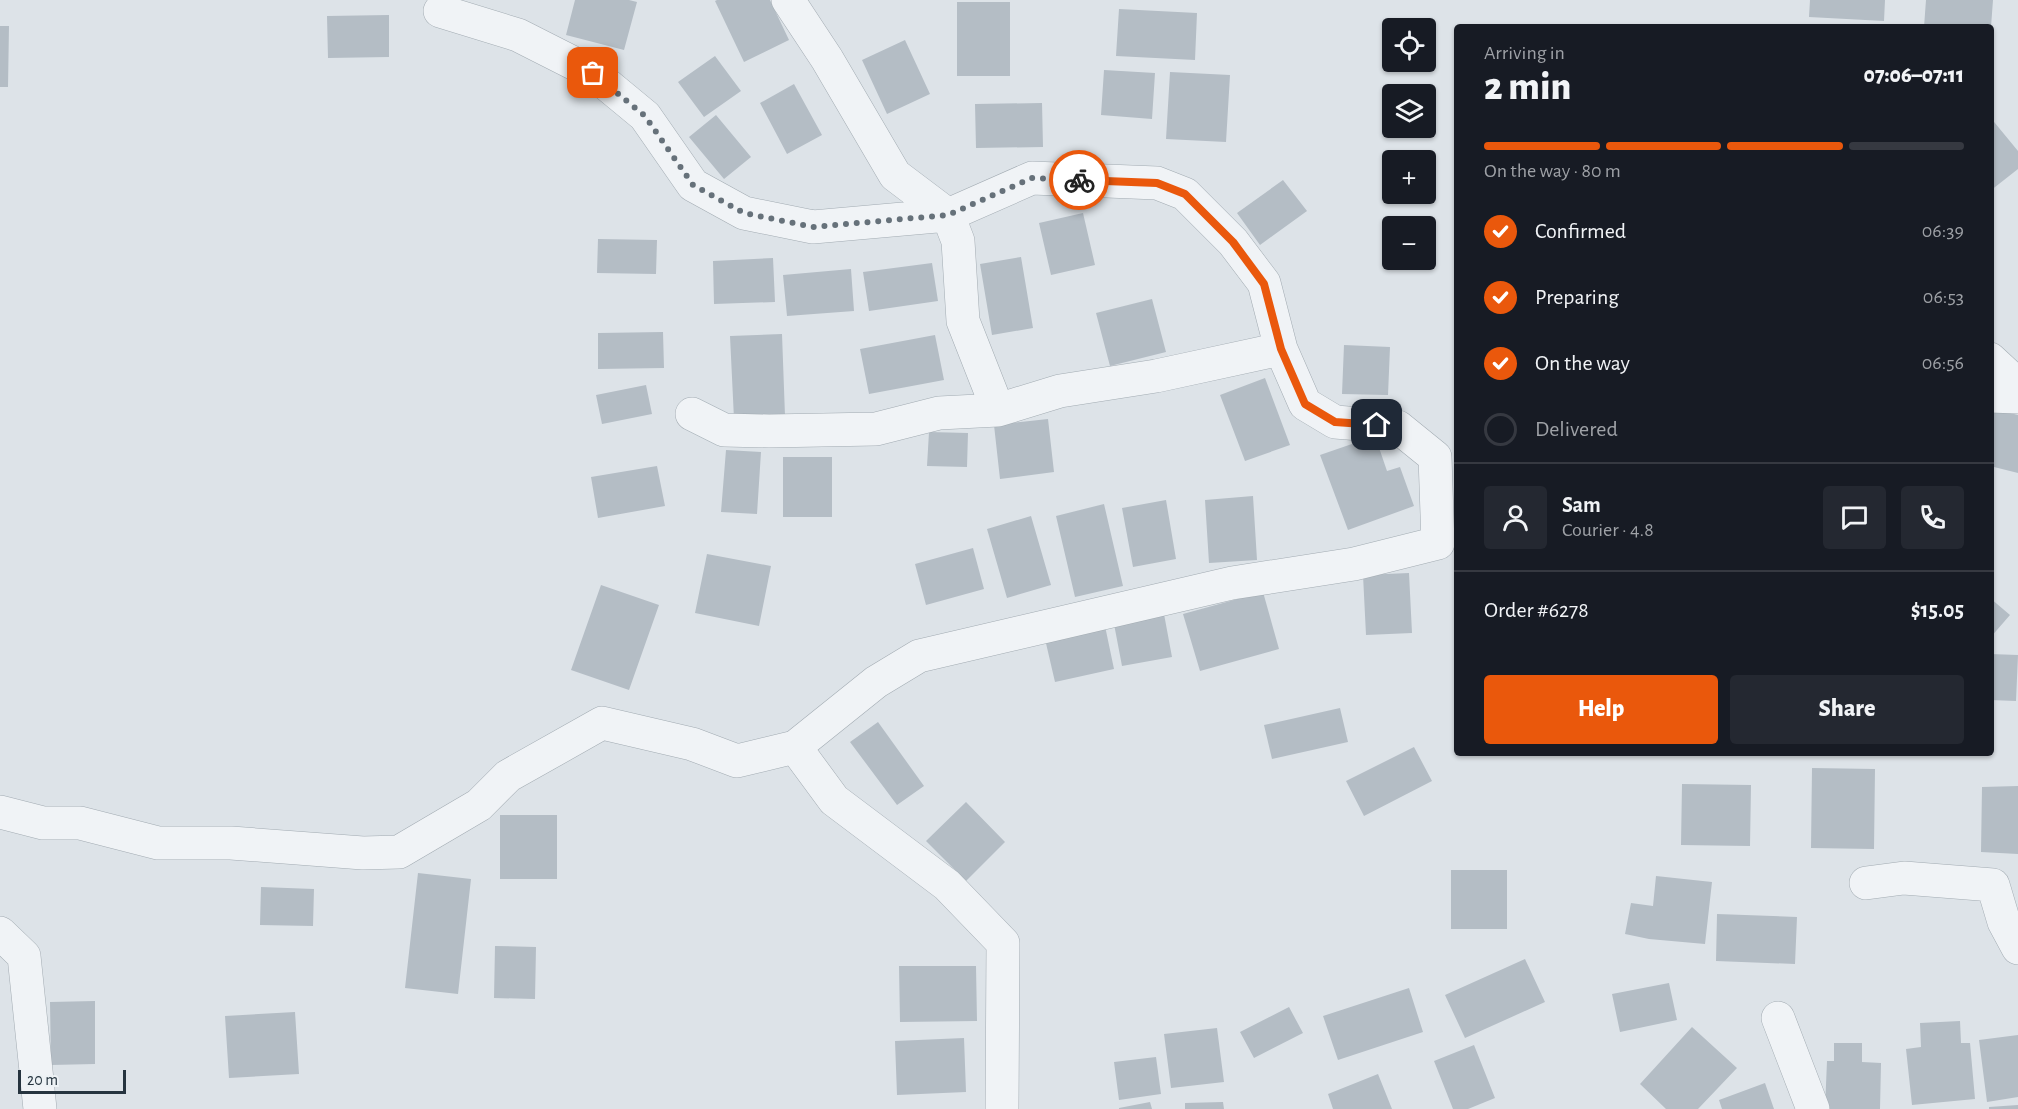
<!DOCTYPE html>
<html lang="en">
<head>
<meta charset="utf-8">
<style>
	body { margin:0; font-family:"Alegreya Sans",sans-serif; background:#242831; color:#f1f3f6; height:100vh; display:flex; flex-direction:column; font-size:22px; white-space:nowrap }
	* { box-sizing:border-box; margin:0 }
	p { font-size:20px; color:#9ea1a6 }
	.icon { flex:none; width:33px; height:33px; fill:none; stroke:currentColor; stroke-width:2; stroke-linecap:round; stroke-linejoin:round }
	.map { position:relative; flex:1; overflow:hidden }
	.sheet { position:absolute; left:1454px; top:24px; width:540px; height:732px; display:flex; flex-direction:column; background:#171b24; border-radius:6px; box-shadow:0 2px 4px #0004 }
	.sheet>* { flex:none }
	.buttons { position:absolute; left:1382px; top:18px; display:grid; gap:12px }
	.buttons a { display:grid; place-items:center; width:54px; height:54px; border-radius:6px; background:#171b24; box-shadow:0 2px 4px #0004; font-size:30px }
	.scale { position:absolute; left:18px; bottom:15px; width:108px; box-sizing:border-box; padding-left:6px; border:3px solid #26343f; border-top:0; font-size:16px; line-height:21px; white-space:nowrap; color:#26343f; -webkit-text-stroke:4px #edf2f5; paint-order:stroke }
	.pin { position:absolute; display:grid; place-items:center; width:51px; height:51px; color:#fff; margin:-26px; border-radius:12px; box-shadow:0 3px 9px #0006 }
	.courier { position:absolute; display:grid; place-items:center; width:60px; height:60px; margin:-30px; border:4px solid #ea580c; border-radius:50%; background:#fff; color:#222; box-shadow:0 2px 8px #0007 }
	.summary em { font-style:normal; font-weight:800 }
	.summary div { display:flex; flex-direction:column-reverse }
	.summary { display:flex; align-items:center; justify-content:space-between; height:102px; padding:0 30px }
	h1 { font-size:39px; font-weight:800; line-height:45px }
	.bar { display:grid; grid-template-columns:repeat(4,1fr); gap:9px 6px; align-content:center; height:72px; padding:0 30px }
	.bar i { height:8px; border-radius:4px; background:#363941 }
	.bar .current { background:#ea580c }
	.bar p { grid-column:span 4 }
	.line { display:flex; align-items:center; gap:15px; padding:0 30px; border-top:2px solid #363941 }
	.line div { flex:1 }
	.round { display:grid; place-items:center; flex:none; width:63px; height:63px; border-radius:6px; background:#242831 }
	ol { padding:0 30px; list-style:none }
	li { display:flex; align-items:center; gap:18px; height:66px }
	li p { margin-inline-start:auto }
	li .icon { padding:6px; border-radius:50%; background:#ea580c; color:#fff; stroke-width:4 }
	li:last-child { color:#9ea1a6 }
	li i { width:33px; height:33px; border:3px solid #363941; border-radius:50% }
	.cta { display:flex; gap:12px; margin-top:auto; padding:12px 30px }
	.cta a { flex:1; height:69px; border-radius:6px; background:#ea580c; color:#fff; font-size:24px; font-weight:800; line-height:69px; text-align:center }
	.cta a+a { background:#242831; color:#f1f3f6 }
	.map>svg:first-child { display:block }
	.building { fill:#b4bdc5 }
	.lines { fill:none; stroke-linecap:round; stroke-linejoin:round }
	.minor-casing { stroke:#a2abb2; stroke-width:34 }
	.minor { stroke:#f0f3f6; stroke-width:33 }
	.done { stroke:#66717a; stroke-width:6; stroke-dasharray:0 10.8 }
	.route { stroke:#ea580c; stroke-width:8 }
</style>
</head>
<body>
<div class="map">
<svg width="2018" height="1109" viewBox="0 0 2018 1109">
	<rect width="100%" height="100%" fill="#dde3e8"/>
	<path class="building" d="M575 0H629L637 2 624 50 566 35Z
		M717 0H770L789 40 744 62 715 1Z
		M1810 0H1885L1884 21 1809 17Z
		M1926 0H1993L1991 27H1924Z
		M957 2H1010V76H957Z
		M1119 9 1197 13 1195 60 1116 56Z
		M389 15V57L328 58 327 16Z
		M0 26H9L8 87H0Z
		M905 40 930 94 887 114 862 60Z
		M715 56 741 91 704 117 678 82Z
		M1104 70 1155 73 1152 119 1101 115Z
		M1170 72 1230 75 1226 142 1166 139Z
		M794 84 822 135 787 154 760 103Z
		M1042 103 1043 147 976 148 975 104Z
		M716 115 751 157 724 179 689 137Z
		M1990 117 2018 151V169L1990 191Z
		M1283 180 1307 211 1260 245 1237 213Z
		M1083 213 1095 265 1051 275 1039 223Z
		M598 239 657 240 656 274 597 273Z
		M1021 257 1033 328 992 335 980 264Z
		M773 258 775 302 714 304 713 261Z
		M932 263 938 301 869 311 863 272Z
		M851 269 854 311 787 316 783 275Z
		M1152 299 1166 352 1110 366 1096 313Z
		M663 332 664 368 598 369V333Z
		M782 334 785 416 734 419 730 336Z
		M935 335 944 380 869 394 860 349Z
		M1344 345 1390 347 1388 395 1342 394Z
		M1265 378 1290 445 1245 461 1220 395Z
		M646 385 652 414 602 424 596 395Z
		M1990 408 2018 415V473L1990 466Z
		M1048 419 1054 472 1000 479 994 425Z
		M929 432 968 433 967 467 927 466Z
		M1375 436 1387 471 1400 467 1414 506 1348 530 1320 455Z
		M726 450 761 452 757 514 721 512Z
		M783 457H832V517H783Z
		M657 466 665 506 598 518 591 477Z
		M1253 496 1257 560 1209 563 1205 500Z
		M1166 500 1176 559 1133 567 1122 508Z
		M1104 504 1123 586 1075 597 1056 516Z
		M1031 516 1051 585 1007 598 987 529Z
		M973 548 984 589 926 605 915 564Z
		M707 554 771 566 759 626 695 613Z
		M1409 573 1412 633 1366 635 1363 575Z
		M601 585 659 605 629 690 571 670Z
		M1263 592 1279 649 1200 671 1183 614Z
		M1990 598 2010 615 1990 638Z
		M1164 614 1172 657 1122 666 1114 624Z
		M1105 626 1114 669 1055 682 1045 639Z
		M1990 654 2018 655 2016 701 1990 700Z
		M1340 708 1348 742 1272 759 1264 725Z
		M878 722 924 786 897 805 850 742Z
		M1414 747 1432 781 1364 816 1346 781Z
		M1812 768 1875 769 1874 849 1811 848Z
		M1682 784 1751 785 1750 846 1681 845Z
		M2018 786V854L1981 852 1982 787Z
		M966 802 1005 842 966 881 926 841Z
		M500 815H557V879H500Z
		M1451 870H1507V929H1451Z
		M418 873 471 879 458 994 405 988Z
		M1656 876 1712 882 1705 944 1649 939 1625 934 1631 903 1653 906Z
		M261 887 314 889 313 926 260 925Z
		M1717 914 1797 917 1795 964 1716 961Z
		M495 946 536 947 535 999 494 998Z
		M1525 959 1545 1002 1465 1038 1445 995Z
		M899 966H976L977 1021 900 1022Z
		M1669 983 1677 1020 1620 1032 1612 994Z
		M1409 988 1423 1032 1338 1060 1323 1016Z
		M95 1001V1064L51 1065 50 1002Z
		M1289 1007 1303 1033 1254 1058 1240 1032Z
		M295 1012 299 1074 229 1078 225 1016Z
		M1960 1021 1961 1043H1970L1975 1099 1912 1105 1906 1049 1921 1047 1920 1023Z
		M1692 1027 1737 1068 1698 1109H1666L1640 1084Z
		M1217 1028 1224 1082 1171 1088 1164 1034Z
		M2018 1035V1097L1987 1102 1979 1040Z
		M964 1038 966 1092 897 1095 895 1041Z
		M1834 1043H1862V1062L1881 1063 1880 1109H1825L1827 1061H1834Z
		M1474 1045 1495 1098 1468 1109H1453L1434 1061Z
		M1156 1057 1161 1094 1119 1100 1114 1062Z
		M1378 1074 1392 1109H1333L1328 1094Z
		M1765 1083 1774 1109H1722L1719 1100Z
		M1150 1102 1152 1109H1119V1108Z
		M1223 1102 1224 1109H1185V1103Z
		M2018 1105V1109H1989V1107Z"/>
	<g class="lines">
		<defs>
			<path id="minor" d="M788 0 827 59 895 175 948 215 958 241 963 321 998 410
				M1990 359 2018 385
				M1990 396 2018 397
				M692 414 724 430 769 431 876 429 939 413 998 410 1060 391 1156 376 1281 349
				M795 747 834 800 947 885 1003 943 1002 1109
				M0 812 43 823H80L158 843H231L363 853 399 852 479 805 508 776 602 723 692 744 737 761 795 747 876 682 919 656 1232 583 1354 564 1438 543 1435 457 1398 427 1335 422 1305 404 1281 349 1264 283 1233 242 1185 194 1157 183 1032 178 948 215 813 227 744 213 693 185 645 116 593 73 518 35 440 11
				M1866 883 1904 878 1993 885 2004 922 2018 948
				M0 933 24 956 40 1109
				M1778 1018 1813 1109"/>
		</defs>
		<use href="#minor" class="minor-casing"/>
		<use href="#minor" class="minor"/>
	</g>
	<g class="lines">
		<path class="done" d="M593 73 645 116 693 185 744 213 813 227 948 215 1032 178 1079 180"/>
		<path class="route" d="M1079 180 1157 183 1185 194 1233 242 1264 284 1281 349 1305 404 1335 422 1377 425"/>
	</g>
</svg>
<div class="buttons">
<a><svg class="icon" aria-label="locate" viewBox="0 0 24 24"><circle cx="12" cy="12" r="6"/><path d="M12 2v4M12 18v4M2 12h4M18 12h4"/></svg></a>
<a><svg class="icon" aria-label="layers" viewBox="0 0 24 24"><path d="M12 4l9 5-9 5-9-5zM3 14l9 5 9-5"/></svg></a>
<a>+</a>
<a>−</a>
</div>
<div class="scale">20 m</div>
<div class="pin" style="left:593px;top:73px;background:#ea580c"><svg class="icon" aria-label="bag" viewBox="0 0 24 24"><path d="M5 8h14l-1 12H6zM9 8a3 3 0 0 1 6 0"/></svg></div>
<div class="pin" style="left:1377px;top:425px;background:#1f2937"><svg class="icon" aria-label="home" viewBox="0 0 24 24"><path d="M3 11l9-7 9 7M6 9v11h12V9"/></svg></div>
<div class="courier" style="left:1079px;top:180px"><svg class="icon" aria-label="bike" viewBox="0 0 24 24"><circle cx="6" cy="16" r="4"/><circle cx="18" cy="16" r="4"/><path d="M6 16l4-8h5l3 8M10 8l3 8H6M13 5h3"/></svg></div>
<section class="sheet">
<div class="summary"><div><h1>2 min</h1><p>Arriving in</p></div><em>07:06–07:11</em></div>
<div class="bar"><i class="current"></i><i class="current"></i><i class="current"></i><i></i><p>On the way · 80 m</p></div>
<ol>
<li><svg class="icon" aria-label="check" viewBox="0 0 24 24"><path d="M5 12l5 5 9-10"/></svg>Confirmed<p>06:39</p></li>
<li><svg class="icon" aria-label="check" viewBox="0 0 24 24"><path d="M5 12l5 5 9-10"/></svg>Preparing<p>06:53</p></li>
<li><svg class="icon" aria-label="check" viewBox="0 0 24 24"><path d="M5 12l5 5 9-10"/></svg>On the way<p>06:56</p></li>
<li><i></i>Delivered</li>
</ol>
<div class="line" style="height:108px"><a class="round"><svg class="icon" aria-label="person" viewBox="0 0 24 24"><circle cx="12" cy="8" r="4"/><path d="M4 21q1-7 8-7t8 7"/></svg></a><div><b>Sam</b><p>Courier · 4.8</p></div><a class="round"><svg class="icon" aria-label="chat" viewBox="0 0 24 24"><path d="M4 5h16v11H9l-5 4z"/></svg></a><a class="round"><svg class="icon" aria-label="phone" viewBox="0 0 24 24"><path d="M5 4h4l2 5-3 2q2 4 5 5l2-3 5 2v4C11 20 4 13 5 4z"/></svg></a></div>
<div class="line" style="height:78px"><div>Order #6278</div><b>$15.05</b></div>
<div class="cta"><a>Help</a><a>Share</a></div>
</section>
</div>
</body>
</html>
